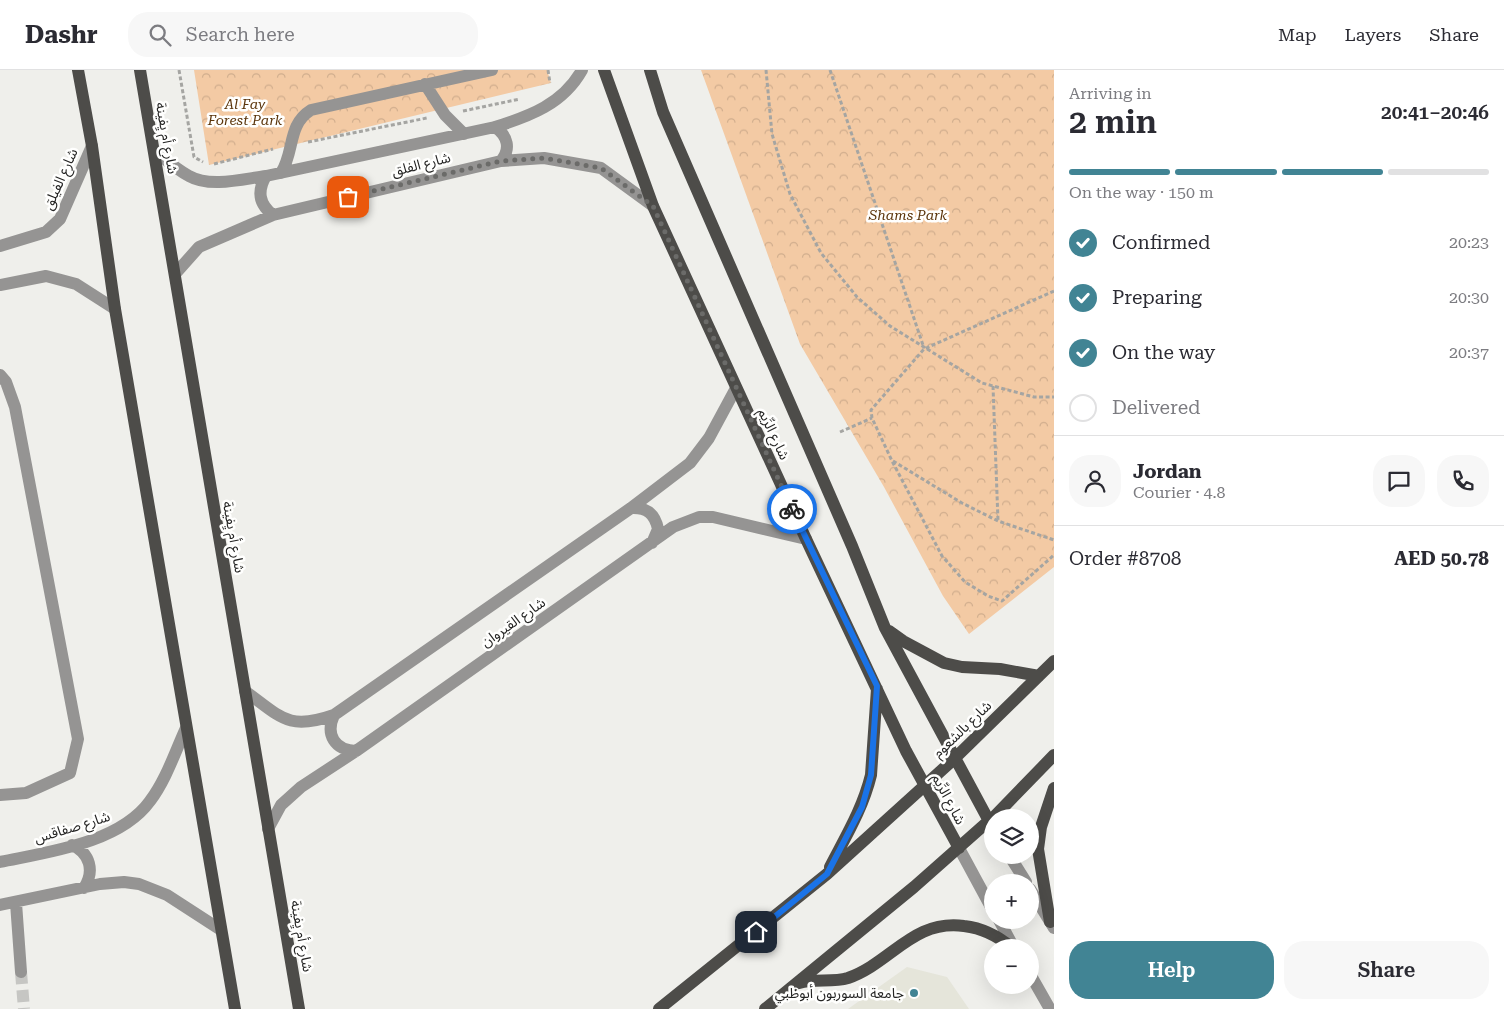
<!DOCTYPE html>
<html lang="en">
<head>
<meta charset="utf-8">
<style>
	body { margin:0; font-family:"Roboto Serif","Noto Sans Arabic",serif; background:#f7f7f7; color:#2b2b33; height:100vh; display:flex; flex-direction:column; font-size:19px; white-space:nowrap }
	* { box-sizing:border-box; margin:0 }
	p { font-size:16px; color:#7c7c81 }
	.icon { flex:none; width:28px; height:28px; fill:none; stroke:currentColor; stroke-width:2; stroke-linecap:round; stroke-linejoin:round }
	.map { position:relative; flex:1; overflow:hidden }
	.drawer { display:flex; flex-direction:column; background:#fff; width:450px }
	.drawer>* { flex:none }
	.tools { position:absolute; left:984px; top:739px; display:grid; gap:10px }
	.tools a { display:grid; place-items:center; width:55px; height:55px; border-radius:50%; background:#fff; box-shadow:0 5px 20px #0002; font-size:25px }
	.pin { position:absolute; display:grid; place-items:center; width:42px; height:42px; color:#fff; margin:-21px; border-radius:10px; box-shadow:0 2px 8px #0006 }
	.courier { position:absolute; display:grid; place-items:center; width:50px; height:50px; margin:-25px; border:4px solid #1a73e8; border-radius:50%; background:#fff; color:#222; box-shadow:0 1px 6px #0007 }
	.summary em { font-style:normal; font-weight:600 }
	.summary div { display:flex; flex-direction:column-reverse }
	.summary { display:flex; align-items:center; justify-content:space-between; height:85px; padding:0 15px }
	h1 { font-size:32px; font-weight:600; line-height:38px }
	.bar { display:grid; grid-template-columns:repeat(4,1fr); gap:8px 5px; align-content:center; height:60px; padding:0 15px }
	.bar i { height:6px; border-radius:4px; background:#e1e1e2 }
	.bar .active { background:#418494 }
	.bar p { grid-column:span 4 }
	.line { display:flex; align-items:center; gap:12px; padding:0 15px; border-top:1px solid #e1e1e2 }
	.line div { flex:1 }
	.round { display:grid; place-items:center; flex:none; width:52px; height:52px; border-radius:20px; background:#f7f7f7 }
	ol { padding:0 15px; list-style:none }
	li { display:flex; align-items:center; gap:15px; height:55px }
	li p { margin-inline-start:auto }
	li .icon { padding:5px; border-radius:50%; background:#418494; color:#fff; stroke-width:4 }
	li:last-child { color:#7c7c81 }
	li i { width:28px; height:28px; border:2px solid #e1e1e2; border-radius:50% }
	.button { display:flex; gap:10px; margin-top:auto; padding:10px 15px }
	.button a { flex:1; height:58px; border-radius:20px; background:#418494; color:#fff; font-size:20px; font-weight:600; line-height:58px; text-align:center }
	.button a+a { background:#f7f7f7; color:#2b2b33 }
	header { display:flex; align-items:center; gap:30px; box-sizing:border-box; height:70px; padding:0 25px; background:#fff; border-bottom:1px solid #e1e1e2 }
	header strong { font-size:24px }
	nav { display:flex; gap:28px; margin-inline-start:auto; font-size:18px }
	.search { width:350px; height:45px; background:#f7f7f7; display:flex; align-items:center; gap:12px; box-sizing:border-box; padding:0 18px; border-radius:20px; color:#7c7c81; font-size:19px }
	main { display:flex; flex:1; min-height:0 }
	.map>svg:first-child { display:block }
	.built { fill:#e5e5da }
	.park { fill:url(#park-crowns) }
	.lines { fill:none; stroke-linecap:round; stroke-linejoin:round }
	.minor-tunnel { stroke:#c6c6c3; stroke-width:12; stroke-dasharray:12 6; stroke-linecap:butt }
	.path { stroke:#a5a5a2; stroke-width:3; stroke-dasharray:4 2.5; stroke-linecap:butt }
	.minor { stroke:#959493; stroke-width:12 }
	.major { stroke:#4d4c49; stroke-width:12 }
	.done { stroke:#6b6b69; stroke-width:5; stroke-dasharray:0 9 }
	.route { stroke:#1a73e8; stroke-width:6 }
	.poi-dot { fill:#418494; stroke:#fffffe; stroke-width:2 }
	.labels { text-anchor:middle; stroke-width:5; stroke-linejoin:round; paint-order:stroke }
	.park-label { font-size:14px; font-style:italic; fill:#5b350b; stroke:#fffffe }
	.street-label { font-size:14px; fill:#242423; stroke:#fffffe }
	.poi-label { font-size:14px; fill:#242423; stroke:#fffffe; text-anchor:end }
</style>
</head>
<body>
<header>
<strong>Dashr</strong>
<div class="search"><svg class="icon" aria-label="search" viewBox="0 0 24 24"><circle cx="10" cy="10" r="6"/><path d="M15 15l6 6"/></svg>Search here</div>
<nav><a>Map</a><a>Layers</a><a>Share</a></nav>
</header>
<main>
<div class="map">
<svg width="1054" height="939" viewBox="0 0 1054 939">
	<defs>
		<pattern id="park-crowns" width="20" height="18" patternUnits="userSpaceOnUse" patternTransform="scale(1.25)"><rect width="20" height="18" fill="#f3caa4"/><path d="M2 6a3 3 0 1 1 6 0M12 15a3 3 0 1 1 6 0" fill="none" stroke="#d0ad8d"/></pattern>
	</defs>
	<rect width="100%" height="100%" fill="#efefeb"/>
	<path class="built" d="M907 897 947 907 969 939H848Z"/>
	<path class="park" d="M194 0H547L551 13 209 95Z
		M701 0H1054V497L969 564 943 526 884 417 800 274Z"/>
	<g class="lines">
		<path class="minor-tunnel" d="M21 902 24 939"/>
		<path class="path" d="M179 0 194 87 203 92
			M548 0 550 13
			M766 0 772 64 790 124 821 183 857 227 890 256 982 313 1034 327H1054
			M830 0 924 278
			M463 41 520 29
			M308 72 427 48
			M214 94 273 79
			M1054 221 924 279 871 340 872 348 892 391 942 486 965 512 988 526 1002 531 1054 485
			M993 316 998 451
			M840 362 872 348
			M893 391 962 433 998 451 1054 470"/>
		<path class="minor" d="M425 14 445 45 464 64
			M495 57C508 66 511 79 501 91
			M154 80C165 89 176 99 189 106 210 118 243 109 266 106L495 57C530 46 563 34 582 0
			M281 103C295 81 287 55 311 40L492 0
			M266 106C257 121 259 134 273 145
			M0 176 46 162 60 149 92 76
			M175 204 199 177 273 145 501 91 544 88 601 98 653 136
			M0 215 46 206 76 214 115 239
			M0 305 6 312 15 337 78 669 70 703 26 723 0 725
			M631 438C647 437 655 444 658 459L652 473
			M245 621C281 647 288 661 334 645L631 438 690 393 709 368 736 318
			M334 645C325 665 335 680 356 681
			M268 759 281 735 301 717 356 681 673 457 699 447H713L806 469
			M72 775C90 783 95 801 84 818
			M959 778 992 839
			M1009 785 1026 812
			M0 792C48 782 120 773 150 731 166 710 175 682 186 658
			M1030 819 1054 858
			M16 833 21 902
			M0 835 100 814 124 812 139 814 167 825 221 860
			M999 850 1014 878
			M1030 904 1050 939"/>
		<path class="major" d="M78 0 92 76 115 239 235 939
			M140 0 299 939
			M604 0 653 136 806 469 906 681 959 778
			M650 0 663 42 852 476 885 558 989 751
			M889 561 903 571 944 593 962 597 1000 599 1039 606
			M993 748 1054 685
			M830 797C846 766 863 738 871 705L877 619
			M1050 852 1038 779 1041 757 1054 718
			M799 913C815 908 832 913 848 908 891 893 913 849 964 856 982 858 998 866 1012 878
			M659 939 827 804 954 689 1054 591
			M765 939 914 817 992 748"/>
	</g>
	<g class="lines">
		<path class="done" d="M348 127 501 91 544 88 601 98 653 136 792 439"/>
		<path class="route" d="M756 862 827 804 862 737 871 705 877 616 792 439"/>
	</g>
	<circle class="poi-dot" cx="914" cy="923" r="5"/>
	<g class="labels">
		<g class="park-label">
			<text x="245" y="39">Al Fay<tspan x="245" dy="16">Forest Park</tspan></text>
			<text x="908" y="150">Shams Park</text>
		</g>
		<g class="street-label">
			<text transform="translate(167 68) rotate(80)" y="5">شارع أم يِفينة</text>
			<text transform="translate(421 94) rotate(-14)" y="5">شارع الفلق</text>
			<text transform="translate(60 109) rotate(-66)" y="5">شارع الفيلق</text>
			<text transform="translate(774 364) rotate(65)" y="5">شارع الرِّيم</text>
			<text transform="translate(234 467) rotate(80)" y="5">شارع أم يِفينة</text>
			<text transform="translate(513 552) rotate(-35)" y="5">شارع القيروان</text>
			<text transform="translate(962 659) rotate(-44)" y="5">شارع بالشعوم</text>
			<text transform="translate(949 729) rotate(62)" y="5">شارع الرِّيم</text>
			<text transform="translate(72 757) rotate(-17)" y="5">شارع صفاقس</text>
			<text transform="translate(302 866) rotate(80)" y="5">شارع أم يِفينة</text>
		</g>
		<g class="poi-label">
			<text x="904" y="928">جامعة السوربون أبوظبي</text>
		</g>
	</g>
</svg>
<div class="tools">
<a><svg class="icon" aria-label="layers" viewBox="0 0 24 24"><path d="M12 4l9 5-9 5-9-5zM3 14l9 5 9-5"/></svg></a>
<a>+</a>
<a>−</a>
</div>
<div class="pin" style="left:348px;top:127px;background:#ea580c"><svg class="icon" aria-label="bag" viewBox="0 0 24 24"><path d="M5 8h14l-1 12H6zM9 8a3 3 0 0 1 6 0"/></svg></div>
<div class="pin" style="left:756px;top:862px;background:#1f2937"><svg class="icon" aria-label="home" viewBox="0 0 24 24"><path d="M3 11l9-7 9 7M6 9v11h12V9"/></svg></div>
<div class="courier" style="left:792px;top:439px"><svg class="icon" aria-label="bike" viewBox="0 0 24 24"><circle cx="6" cy="16" r="4"/><circle cx="18" cy="16" r="4"/><path d="M6 16l4-8h5l3 8M10 8l3 8H6M13 5h3"/></svg></div>
</div>
<section class="drawer">
<div class="summary"><div><h1>2 min</h1><p>Arriving in</p></div><em>20:41–20:46</em></div>
<div class="bar"><i class="active"></i><i class="active"></i><i class="active"></i><i></i><p>On the way · 150 m</p></div>
<ol>
<li><svg class="icon" aria-label="check" viewBox="0 0 24 24"><path d="M5 12l5 5 9-10"/></svg>Confirmed<p>20:23</p></li>
<li><svg class="icon" aria-label="check" viewBox="0 0 24 24"><path d="M5 12l5 5 9-10"/></svg>Preparing<p>20:30</p></li>
<li><svg class="icon" aria-label="check" viewBox="0 0 24 24"><path d="M5 12l5 5 9-10"/></svg>On the way<p>20:37</p></li>
<li><i></i>Delivered</li>
</ol>
<div class="line" style="height:90px"><a class="round"><svg class="icon" aria-label="person" viewBox="0 0 24 24"><circle cx="12" cy="8" r="4"/><path d="M4 21q1-7 8-7t8 7"/></svg></a><div><b>Jordan</b><p>Courier · 4.8</p></div><a class="round"><svg class="icon" aria-label="chat" viewBox="0 0 24 24"><path d="M4 5h16v11H9l-5 4z"/></svg></a><a class="round"><svg class="icon" aria-label="phone" viewBox="0 0 24 24"><path d="M5 4h4l2 5-3 2q2 4 5 5l2-3 5 2v4C11 20 4 13 5 4z"/></svg></a></div>
<div class="line" style="height:65px"><div>Order #8708</div><b>AED 50.78</b></div>
<div class="button"><a>Help</a><a>Share</a></div>
</section>
</main>
</body>
</html>
